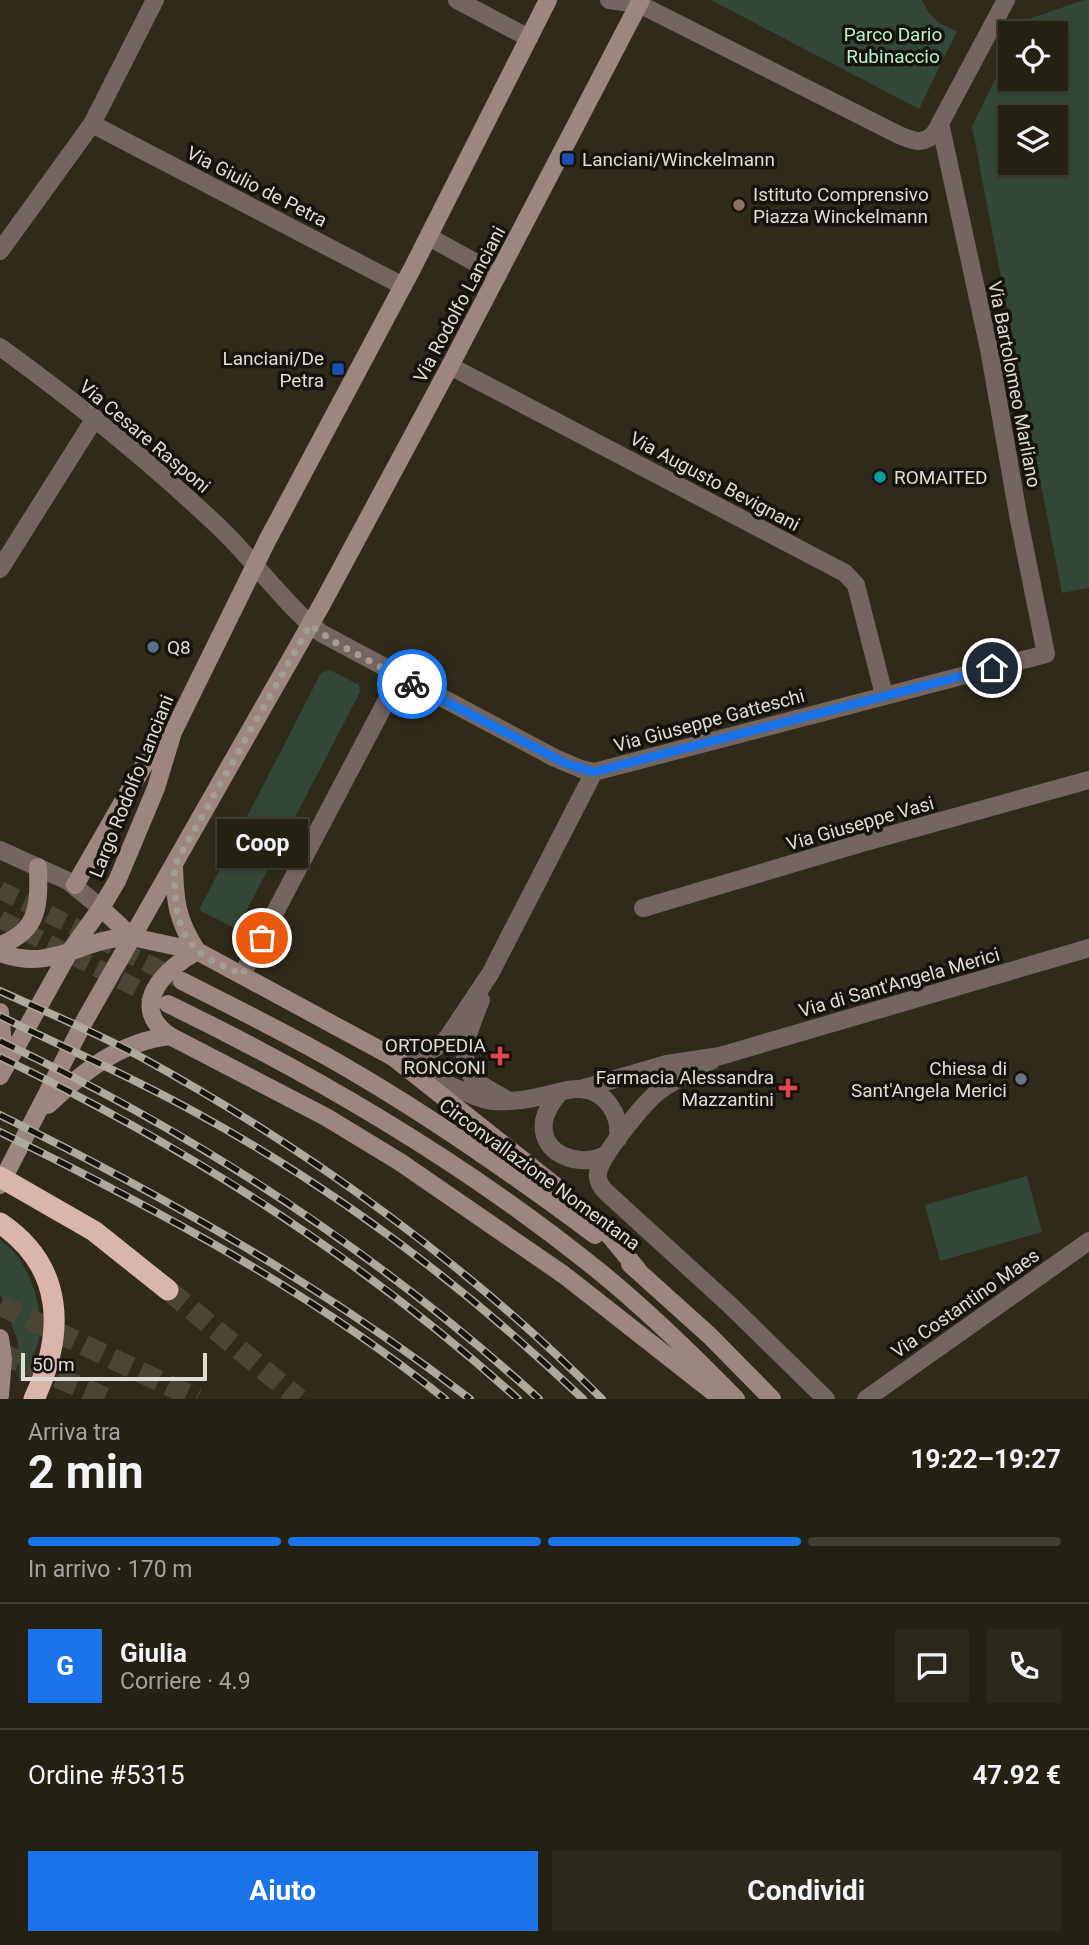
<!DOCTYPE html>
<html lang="it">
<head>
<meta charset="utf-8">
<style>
	body { margin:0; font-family:Roboto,sans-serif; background:#2c281d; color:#f1f3f6; height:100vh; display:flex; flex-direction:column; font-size:26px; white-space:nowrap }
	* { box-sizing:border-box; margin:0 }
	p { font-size:23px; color:#a3a3a0 }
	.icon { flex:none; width:38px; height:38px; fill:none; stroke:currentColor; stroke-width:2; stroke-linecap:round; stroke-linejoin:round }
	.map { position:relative; height:1399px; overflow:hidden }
	.side { display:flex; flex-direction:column; background:#242014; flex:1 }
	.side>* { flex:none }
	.controls { position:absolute; left:998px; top:21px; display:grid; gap:14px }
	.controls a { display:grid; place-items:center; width:70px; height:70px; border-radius:0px; background:#242014; box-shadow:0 2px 5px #0004,0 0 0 2px #413e34; font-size:35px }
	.scale { position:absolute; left:21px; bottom:18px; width:186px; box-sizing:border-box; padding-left:7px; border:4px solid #dfdcd2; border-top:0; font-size:19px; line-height:24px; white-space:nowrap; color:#dfdcd2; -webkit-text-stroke:5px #16130c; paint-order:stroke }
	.pin { position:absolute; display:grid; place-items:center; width:60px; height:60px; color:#fff; margin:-30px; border:4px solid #fff; border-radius:50%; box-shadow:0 2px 7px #0007 }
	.courier { position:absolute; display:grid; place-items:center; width:70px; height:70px; margin:-35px; border:5px solid #1a73e8; border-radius:50%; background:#fff; color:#222; box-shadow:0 2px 9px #0007 }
	.bubble { position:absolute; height:49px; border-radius:0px; background:#242014; box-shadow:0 2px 5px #0004,0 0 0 2px #413e34; font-size:23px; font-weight:700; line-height:49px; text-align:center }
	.overview em { font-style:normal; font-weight:700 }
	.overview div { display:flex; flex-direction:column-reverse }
	.overview { display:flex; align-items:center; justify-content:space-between; height:119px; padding:0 28px }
	h1 { font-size:46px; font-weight:700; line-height:52px }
	.bar { display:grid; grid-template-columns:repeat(4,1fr); gap:10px 7px; align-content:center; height:84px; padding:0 28px }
	.bar i { height:9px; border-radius:5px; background:#413e34 }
	.bar .active { background:#1a73e8 }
	.bar p { grid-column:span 4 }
	.line { display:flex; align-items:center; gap:18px; padding:0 28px; border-top:2px solid #413e34 }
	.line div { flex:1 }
	.round { display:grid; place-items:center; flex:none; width:74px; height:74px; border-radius:0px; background:#2c281d }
	.cta { display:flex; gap:14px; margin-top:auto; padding:14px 28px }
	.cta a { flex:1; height:80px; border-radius:0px; background:#1a73e8; color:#fff; font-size:28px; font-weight:700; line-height:80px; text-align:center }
	.cta a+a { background:#2c281d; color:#f1f3f6 }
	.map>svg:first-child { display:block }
	.green { fill:#324738; fill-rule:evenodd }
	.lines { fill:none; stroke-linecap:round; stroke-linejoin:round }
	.secondary-tunnel { stroke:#4a4536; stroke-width:18; stroke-dasharray:18 9; stroke-linecap:butt }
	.highway-tunnel { stroke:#4a4536; stroke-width:21; stroke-dasharray:21 10; stroke-linecap:butt }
	.street { stroke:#746561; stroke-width:18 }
	.secondary { stroke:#9d8580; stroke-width:18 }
	.highway { stroke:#dab5ac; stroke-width:21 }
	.rail-casing { stroke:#ada99d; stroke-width:8 }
	.rail { stroke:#16130c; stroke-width:5; stroke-dasharray:16; stroke-linecap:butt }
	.done { stroke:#a29e92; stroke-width:7; stroke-dasharray:0 12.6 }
	.route { stroke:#1a73e8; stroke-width:9 }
	.transit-dot { fill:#1a4fb4; stroke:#16130c; stroke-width:2.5 }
	.education-dot { fill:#8d6e63; stroke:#16130c; stroke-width:2.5 }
	.culture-dot { fill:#0f9aa8; stroke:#16130c; stroke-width:2.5 }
	.service-dot { fill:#5c6f8a; stroke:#16130c; stroke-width:2.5 }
	.health-dot { fill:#e0444e; stroke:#16130c; stroke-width:2.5 }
	.worship-dot { fill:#6b7280; stroke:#16130c; stroke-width:2.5 }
	.labels { text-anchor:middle; stroke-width:7; stroke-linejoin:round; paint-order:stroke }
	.park-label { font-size:19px; fill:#bbefc8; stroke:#16130c }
	.poi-label { font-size:19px; fill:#dfdcd2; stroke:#16130c; text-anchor:start }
	.street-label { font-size:19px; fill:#dfdcd2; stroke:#16130c }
</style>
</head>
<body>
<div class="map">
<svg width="1089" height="1399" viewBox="0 0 1089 1399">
	<rect width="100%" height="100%" fill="#302a1a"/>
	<path class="green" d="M711 0H922C931 19 937 23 957 31L919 109Z
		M1084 0H1089V588L1062 593 972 127 1010 48V79H1055V33H1017L1023 21ZM1010 117H1055V163H1010Z
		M330 670 359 685 360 692 237 929 199 910 321 673Z
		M1027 1176 1042 1232 940 1261 925 1205Z
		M0 1240C27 1255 45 1308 39 1338 36 1354 27 1368 19 1383L18 1341 0 1294Z"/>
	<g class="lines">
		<path class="secondary-tunnel" d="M0 890 179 979
			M0 919 166 1003"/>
		<path class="highway-tunnel" d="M168 1290 299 1399
			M0 1305 197 1399
			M0 1353 108 1399"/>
		<path class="street" d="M457 0 529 38
			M609 0 639 4 899 135C914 141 925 146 936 131L1006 0
			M92 124 403 286
			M429 237 498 275
			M0 251 92 124 155 0
			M0 347C76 402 149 461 218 526 254 560 282 602 321 633L555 758 581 769 594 772 1046 654 1019 520 989 349 940 123
			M450 366 845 573 856 585 884 695
			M0 569 95 418
			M0 850 68 881 101 908
			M643 908 865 842 1089 780
			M242 975 399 677
			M481 1000C472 1023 454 1059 475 1080 483 1087 494 1092 504 1098
			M384 1051C409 1053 430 1059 448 1037L490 974 594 772
			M711 1061C693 1071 675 1079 659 1091 644 1103 601 1155 598 1173 597 1180 601 1187 606 1192L731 1306 826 1399
			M408 1065C428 1074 473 1099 493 1101 509 1102 526 1100 542 1096 554 1094 567 1088 580 1089 606 1090 621 1115 618 1139
			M581 1089 667 1064 720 1056 1089 948
			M560 1092C553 1101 546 1110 544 1121 539 1156 583 1169 607 1154
			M866 1399 1089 1241"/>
		<path class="secondary" d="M174 866C175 902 177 920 197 951
			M75 885 144 765 171 735
			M101 908 132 937
			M0 945C40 931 39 903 38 867
			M197 951C166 968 126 1006 170 1036L326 1117 400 1162 564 1275 722 1399
			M0 953C54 973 82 937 132 937L197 951 393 1057 553 1184 610 1236 638 1270
			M182 981C239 1010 297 1038 352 1071 436 1120 517 1177 595 1235
			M168 1004C321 1078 468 1165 600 1272 648 1311 693 1355 736 1399
			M0 1012 5 1067
			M0 1076 68 954 101 908 117 881 156 788 173 732 267 541 413 267 548 0
			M48 1105C84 1071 119 1042 170 1036
			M0 1185 85 1020 322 604 450 366 641 0
			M630 1264 710 1336 772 1399
			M0 1338 3 1359 0 1395"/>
		<path class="highway" d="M0 1177 94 1231 168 1290
			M0 1223C65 1267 65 1334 34 1399"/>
		<defs>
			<path id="rail" d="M0 991C46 1012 95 1032 139 1056 304 1146 470 1266 602 1399
				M0 1016C63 1047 129 1076 191 1110 335 1188 465 1286 583 1399
				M0 1041C199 1135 376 1251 539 1399
				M0 1057C190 1148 361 1258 518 1399
				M0 1115C165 1196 324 1287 470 1399
				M0 1132C155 1208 310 1291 445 1399"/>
		</defs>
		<use href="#rail" class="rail-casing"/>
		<use href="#rail" class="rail"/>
	</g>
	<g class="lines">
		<path class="done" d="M262 938 242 975C228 967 208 961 197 950 174 929 175 894 174 866L310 625 336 643 412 684"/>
		<path class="route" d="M412 684 567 764 594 772 992 668"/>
	</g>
	<g class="transit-dot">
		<rect x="561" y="152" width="14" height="14" rx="3.5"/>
		<rect x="331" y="362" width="14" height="14" rx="3.5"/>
	</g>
	<circle class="education-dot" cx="739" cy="205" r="7"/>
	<circle class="culture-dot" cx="880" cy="477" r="7"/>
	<circle class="service-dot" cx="153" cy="647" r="7"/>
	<g class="health-dot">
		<path d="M496.5 1045.5h7v7h7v7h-7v7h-7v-7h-7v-7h7z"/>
		<path d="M784.5 1077.5h7v7h7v7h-7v7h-7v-7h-7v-7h7z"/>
	</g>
	<circle class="worship-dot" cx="1021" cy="1079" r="7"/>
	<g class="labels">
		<g class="park-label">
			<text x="893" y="41">Parco Dario<tspan x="893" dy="22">Rubinaccio</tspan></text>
		</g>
		<g class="poi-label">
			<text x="582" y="166">Lanciani/Winckelmann</text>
			<text x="753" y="201">Istituto Comprensivo<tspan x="753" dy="22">Piazza Winckelmann</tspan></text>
			<text x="324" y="365" text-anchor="end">Lanciani/De<tspan x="324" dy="22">Petra</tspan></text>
			<text x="894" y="484">ROMAITED</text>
			<text x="167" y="654">Q8</text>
			<text x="486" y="1052" text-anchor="end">ORTOPEDIA<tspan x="486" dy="22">RONCONI</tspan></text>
			<text x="1007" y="1075" text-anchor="end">Chiesa di<tspan x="1007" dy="22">Sant'Angela Merici</tspan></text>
			<text x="774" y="1084" text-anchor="end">Farmacia Alessandra<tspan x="774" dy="22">Mazzantini</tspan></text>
		</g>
		<g class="street-label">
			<text transform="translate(257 186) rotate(27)" y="7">Via Giulio de Petra</text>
			<text transform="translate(459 304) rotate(-62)" y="7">Via Rodolfo Lanciani</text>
			<text transform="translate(1015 384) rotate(79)" y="7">Via Bartolomeo Marliano</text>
			<text transform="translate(145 436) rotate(40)" y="7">Via Cesare Rasponi</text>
			<text transform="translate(715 481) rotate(28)" y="7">Via Augusto Bevignani</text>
			<text transform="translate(709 720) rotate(-15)" y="7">Via Giuseppe Gatteschi</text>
			<text transform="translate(131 786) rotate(-68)" y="7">Largo Rodolfo Lanciani</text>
			<text transform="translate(860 823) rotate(-16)" y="7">Via Giuseppe Vasi</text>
			<text transform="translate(899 982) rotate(-16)" y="7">Via di Sant'Angela Merici</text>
			<text transform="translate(540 1174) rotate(36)" y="7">Circonvallazione Nomentana</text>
			<text transform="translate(965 1303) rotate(-35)" y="7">Via Costantino Maes</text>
		</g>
	</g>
</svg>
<div class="controls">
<a><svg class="icon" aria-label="locate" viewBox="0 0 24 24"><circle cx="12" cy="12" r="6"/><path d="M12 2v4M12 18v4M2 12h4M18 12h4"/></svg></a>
<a><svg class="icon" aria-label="layers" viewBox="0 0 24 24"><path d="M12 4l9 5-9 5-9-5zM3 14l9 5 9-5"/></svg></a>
</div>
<div class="scale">50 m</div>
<div class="pin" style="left:262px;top:938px;background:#ea580c"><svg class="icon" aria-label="bag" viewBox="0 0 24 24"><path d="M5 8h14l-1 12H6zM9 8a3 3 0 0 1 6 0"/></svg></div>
<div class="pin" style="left:992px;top:668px;background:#1f2937"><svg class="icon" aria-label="home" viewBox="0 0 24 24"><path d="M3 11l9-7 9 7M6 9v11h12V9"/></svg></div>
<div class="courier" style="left:412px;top:684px"><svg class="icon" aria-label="bike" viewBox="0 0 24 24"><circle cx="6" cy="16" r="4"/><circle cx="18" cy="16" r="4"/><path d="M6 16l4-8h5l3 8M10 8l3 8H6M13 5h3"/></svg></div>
<div class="bubble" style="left:217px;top:819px;width:91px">Coop</div>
</div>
<section class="side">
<div class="overview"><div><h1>2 min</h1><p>Arriva tra</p></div><em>19:22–19:27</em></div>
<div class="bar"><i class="active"></i><i class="active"></i><i class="active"></i><i></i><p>In arrivo · 170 m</p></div>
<div class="line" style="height:126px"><b class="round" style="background:#1a73e8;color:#fff">G</b><div><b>Giulia</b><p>Corriere · 4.9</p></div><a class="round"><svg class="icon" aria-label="chat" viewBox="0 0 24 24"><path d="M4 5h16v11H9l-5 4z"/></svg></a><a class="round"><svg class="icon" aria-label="phone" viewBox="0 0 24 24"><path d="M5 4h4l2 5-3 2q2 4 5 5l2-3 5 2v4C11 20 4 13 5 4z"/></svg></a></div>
<div class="line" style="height:91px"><div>Ordine #5315</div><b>47.92 €</b></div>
<div class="cta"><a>Aiuto</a><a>Condividi</a></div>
</section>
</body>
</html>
